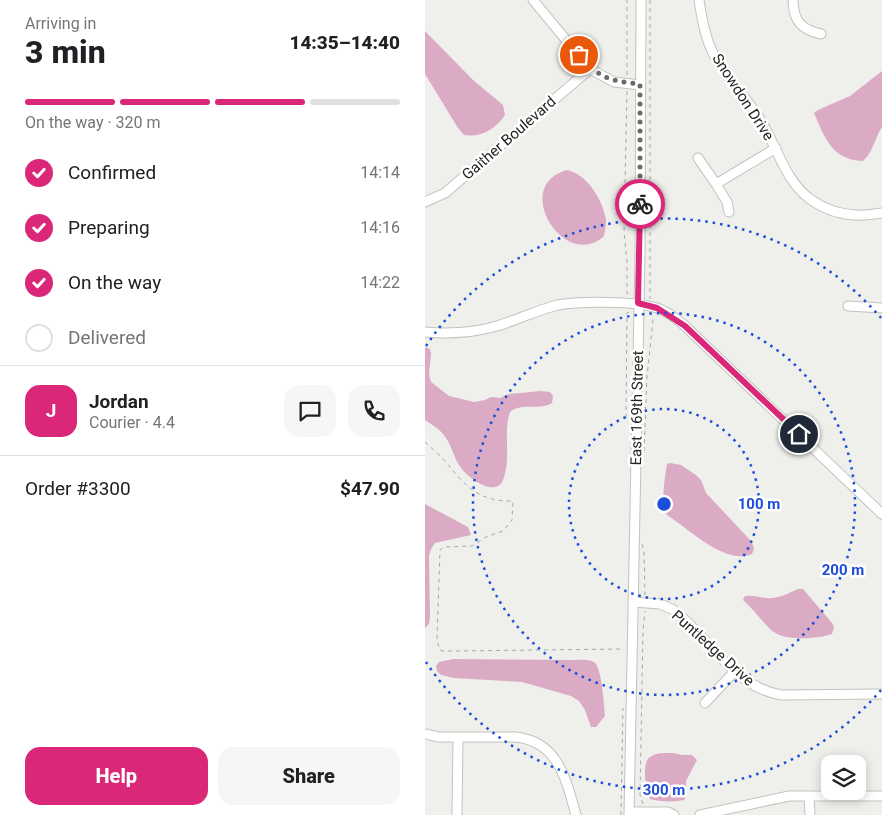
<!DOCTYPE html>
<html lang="en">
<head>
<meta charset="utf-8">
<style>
	body { margin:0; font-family:Roboto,sans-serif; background:#f6f6f6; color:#202124; height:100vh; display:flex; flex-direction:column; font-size:19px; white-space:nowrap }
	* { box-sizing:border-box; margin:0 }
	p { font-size:16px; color:#757577 }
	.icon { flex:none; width:28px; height:28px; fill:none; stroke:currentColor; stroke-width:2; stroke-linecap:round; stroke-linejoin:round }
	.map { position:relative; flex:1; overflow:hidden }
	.details { display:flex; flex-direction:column; background:#fff; width:425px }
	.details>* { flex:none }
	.controls { position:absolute; left:396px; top:755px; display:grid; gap:10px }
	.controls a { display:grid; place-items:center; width:45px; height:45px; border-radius:10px; background:#fff; box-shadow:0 2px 12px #0003; font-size:25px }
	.pin { position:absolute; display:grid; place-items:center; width:42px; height:42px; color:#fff; margin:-21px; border:2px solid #fff; border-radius:50%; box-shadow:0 1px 5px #0007 }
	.courier { position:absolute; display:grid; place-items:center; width:50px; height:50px; margin:-25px; border:4px solid #db2777; border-radius:50%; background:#fff; color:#222; box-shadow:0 1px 6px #0007 }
	.summary em { font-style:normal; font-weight:800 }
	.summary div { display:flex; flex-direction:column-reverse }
	.summary { display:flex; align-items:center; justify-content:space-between; height:85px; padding:0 25px }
	h1 { font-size:32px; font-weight:800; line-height:38px }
	.bar { display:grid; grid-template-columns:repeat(4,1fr); gap:8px 5px; align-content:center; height:60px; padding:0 25px }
	.bar i { height:6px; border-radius:4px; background:#e0e0e0 }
	.bar .on { background:#db2777 }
	.bar p { grid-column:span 4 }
	.line { display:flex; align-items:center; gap:12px; padding:0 25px; border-top:1px solid #e0e0e0 }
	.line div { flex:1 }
	.round { display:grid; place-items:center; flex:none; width:52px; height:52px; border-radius:15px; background:#f6f6f6 }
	ol { padding:0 25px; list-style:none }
	li { display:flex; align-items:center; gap:15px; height:55px }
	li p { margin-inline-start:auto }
	li .icon { padding:5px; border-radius:50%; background:#db2777; color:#fff; stroke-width:4 }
	li:last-child { color:#757577 }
	li i { width:28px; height:28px; border:2px solid #e0e0e0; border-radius:50% }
	.cta { display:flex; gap:10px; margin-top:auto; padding:10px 25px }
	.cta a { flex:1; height:58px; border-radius:15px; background:#db2777; color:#fff; font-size:20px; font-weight:800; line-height:58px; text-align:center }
	.cta a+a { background:#f6f6f6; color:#202124 }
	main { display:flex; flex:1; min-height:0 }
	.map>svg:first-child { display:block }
	.water { fill:#dbabc5 }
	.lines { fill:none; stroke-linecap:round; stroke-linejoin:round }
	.minor-casing { stroke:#c2c3be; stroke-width:11 }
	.path { stroke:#a8a8a5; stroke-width:1; stroke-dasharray:4 4; stroke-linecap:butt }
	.minor { stroke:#fff; stroke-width:9 }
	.done { stroke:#6a6b68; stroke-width:5; stroke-dasharray:0 9 }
	.route { stroke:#db2777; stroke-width:6 }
	.ring { fill:none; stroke:#1d4ed8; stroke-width:2.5; stroke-dasharray:2.5 5 }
	.labels { text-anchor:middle; stroke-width:5; stroke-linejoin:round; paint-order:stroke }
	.street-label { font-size:15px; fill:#232422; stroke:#fff }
	.centre { fill:#1d4ed8; stroke:#fff; stroke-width:2.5 }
	.ring-label { font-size:15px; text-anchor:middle; font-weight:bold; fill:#1d4ed8; stroke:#fff; stroke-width:5; stroke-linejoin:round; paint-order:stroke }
</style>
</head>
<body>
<main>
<section class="details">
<div class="summary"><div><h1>3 min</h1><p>Arriving in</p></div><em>14:35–14:40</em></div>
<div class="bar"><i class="on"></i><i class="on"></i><i class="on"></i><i></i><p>On the way · 320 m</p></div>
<ol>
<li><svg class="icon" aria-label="check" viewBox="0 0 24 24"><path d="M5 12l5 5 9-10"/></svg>Confirmed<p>14:14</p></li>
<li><svg class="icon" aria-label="check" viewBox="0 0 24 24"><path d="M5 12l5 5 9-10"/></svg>Preparing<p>14:16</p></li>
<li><svg class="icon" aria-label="check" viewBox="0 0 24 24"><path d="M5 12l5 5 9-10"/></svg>On the way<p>14:22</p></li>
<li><i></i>Delivered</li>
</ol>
<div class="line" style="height:90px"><b class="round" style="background:#db2777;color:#fff">J</b><div><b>Jordan</b><p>Courier · 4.4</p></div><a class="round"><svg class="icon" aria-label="chat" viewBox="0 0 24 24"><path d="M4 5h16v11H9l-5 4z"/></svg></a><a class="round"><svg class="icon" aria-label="phone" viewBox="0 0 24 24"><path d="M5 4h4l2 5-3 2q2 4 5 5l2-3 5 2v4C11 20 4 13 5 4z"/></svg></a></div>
<div class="line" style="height:65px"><div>Order #3300</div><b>$47.90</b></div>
<div class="cta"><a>Help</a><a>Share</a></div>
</section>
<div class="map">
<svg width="457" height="815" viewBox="0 0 457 815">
	<rect width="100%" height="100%" fill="#efefeb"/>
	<path class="water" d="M0 31 48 80 78 105 80 115C71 129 56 138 39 135L33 128 0 74Z
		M457 71V127C449 139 449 151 438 161 407 160 400 138 389 113L393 110 425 96Z
		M142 170C162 174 178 200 181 220 181 225 180 231 179 236 140 272 85 186 142 170Z
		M0 347 5 349 6 354 4 374 6 382 24 396 49 402 60 400 66 397 75 398 84 394 116 391 125 392 128 396 127 403C114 411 97 402 85 412 78 432 86 456 79 477 73 501 41 477 34 465 28 455 26 443 18 434 13 428 6 424 0 420Z
		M245 463 256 465 271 475 276 480 281 493 327 542 329 549 327 554C301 566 264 529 242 515 235 506 240 476 242 464Z
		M0 504 43 527 46 535 10 543 6 549 4 556 5 617 4 624 0 628Z
		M373 589H378L407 623 409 627 407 634C392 639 357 642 345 629 336 620 328 609 318 600L320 596C327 595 333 597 341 598 353 599 362 594 373 589Z
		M28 659 149 660C155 660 163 659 169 662 177 667 179 706 180 716L171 727H166L160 710 154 701 146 696 97 682 29 678 16 675 12 671 11 666 14 662Z
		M249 753 257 755H267L272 760 261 781V797L259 800C249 802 235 802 225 799 221 791 216 762 225 757 231 752 241 753 249 753Z"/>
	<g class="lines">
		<defs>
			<path id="minor" d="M108 0 165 69 189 82 215 85
				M274 0C277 19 280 38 289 55 301 77 319 95 333 116 351 143 359 180 385 199 407 215 431 218 457 213
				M368 0C368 21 377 30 396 34
				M273 158 291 184
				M0 202 20 193 165 69
				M304 212 302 202 291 184 351 148
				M423 306 457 308
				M0 332C24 334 48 333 72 326 92 320 112 310 133 305 155 301 211 301 232 308 242 311 252 319 260 326L457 514
				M209 602 235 604 247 609C284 636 308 687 356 695L457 694
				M280 703 310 671
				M0 734 14 737H91C134 742 141 780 151 815
				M384 796 385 815
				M204 812H243L249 815
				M32 815 33 737
				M204 815 215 255 216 0
				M275 815 364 796H457"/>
		</defs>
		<use href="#minor" class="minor-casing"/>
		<path class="path" d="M225 0V299
			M202 75V0
			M202 91 199 232 202 262V293L204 296
			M201 418 202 313 204 312
			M0 442C6 448 14 454 20 461 40 486 54 502 88 501L87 520 78 531 61 537 47 546 19 547 15 550 12 638 14 649 17 651H30L199 649
			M219 451 222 377 228 320 227 315
			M217 544 219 551 220 595
			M218 804 215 795 218 631 220 611
			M196 815 198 708"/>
		<use href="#minor" class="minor"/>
	</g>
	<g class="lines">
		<path class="done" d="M154 55C173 78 186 81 215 84V204"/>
		<path class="route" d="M215 204 213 303 232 308 260 326 374 434"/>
	</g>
	<g class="ring">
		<circle cx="239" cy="504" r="95"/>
		<circle cx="239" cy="504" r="191"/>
		<path d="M456 690A286 286 0 0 1 1 662M1 346A286 286 0 0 1 456 318"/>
	</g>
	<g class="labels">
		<g class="street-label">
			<text transform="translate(318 97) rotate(57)" y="5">Snowdon Drive</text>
			<text transform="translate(84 138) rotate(-41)" y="5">Gaither Boulevard</text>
			<text transform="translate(212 408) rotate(-89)" y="5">East 169th Street</text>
			<text transform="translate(288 648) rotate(42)" y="5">Puntledge Drive</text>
		</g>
	</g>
	<circle cx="239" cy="504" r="8" class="centre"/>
	<g class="ring-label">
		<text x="334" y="509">100 m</text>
		<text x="418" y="575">200 m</text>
		<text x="239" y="795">300 m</text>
	</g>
</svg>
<div class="controls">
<a><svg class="icon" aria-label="layers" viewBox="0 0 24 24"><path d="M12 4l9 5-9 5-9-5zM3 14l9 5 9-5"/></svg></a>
</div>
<div class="pin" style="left:154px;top:55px;background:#ea580c"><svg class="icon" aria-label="bag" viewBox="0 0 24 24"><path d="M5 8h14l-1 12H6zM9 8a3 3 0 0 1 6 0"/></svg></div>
<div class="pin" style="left:374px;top:434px;background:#1f2937"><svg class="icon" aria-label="home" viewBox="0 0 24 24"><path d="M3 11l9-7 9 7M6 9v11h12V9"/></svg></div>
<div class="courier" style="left:215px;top:204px"><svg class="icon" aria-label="bike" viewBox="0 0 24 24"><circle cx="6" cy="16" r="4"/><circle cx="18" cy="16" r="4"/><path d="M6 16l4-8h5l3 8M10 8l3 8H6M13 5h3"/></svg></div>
</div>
</main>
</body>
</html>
